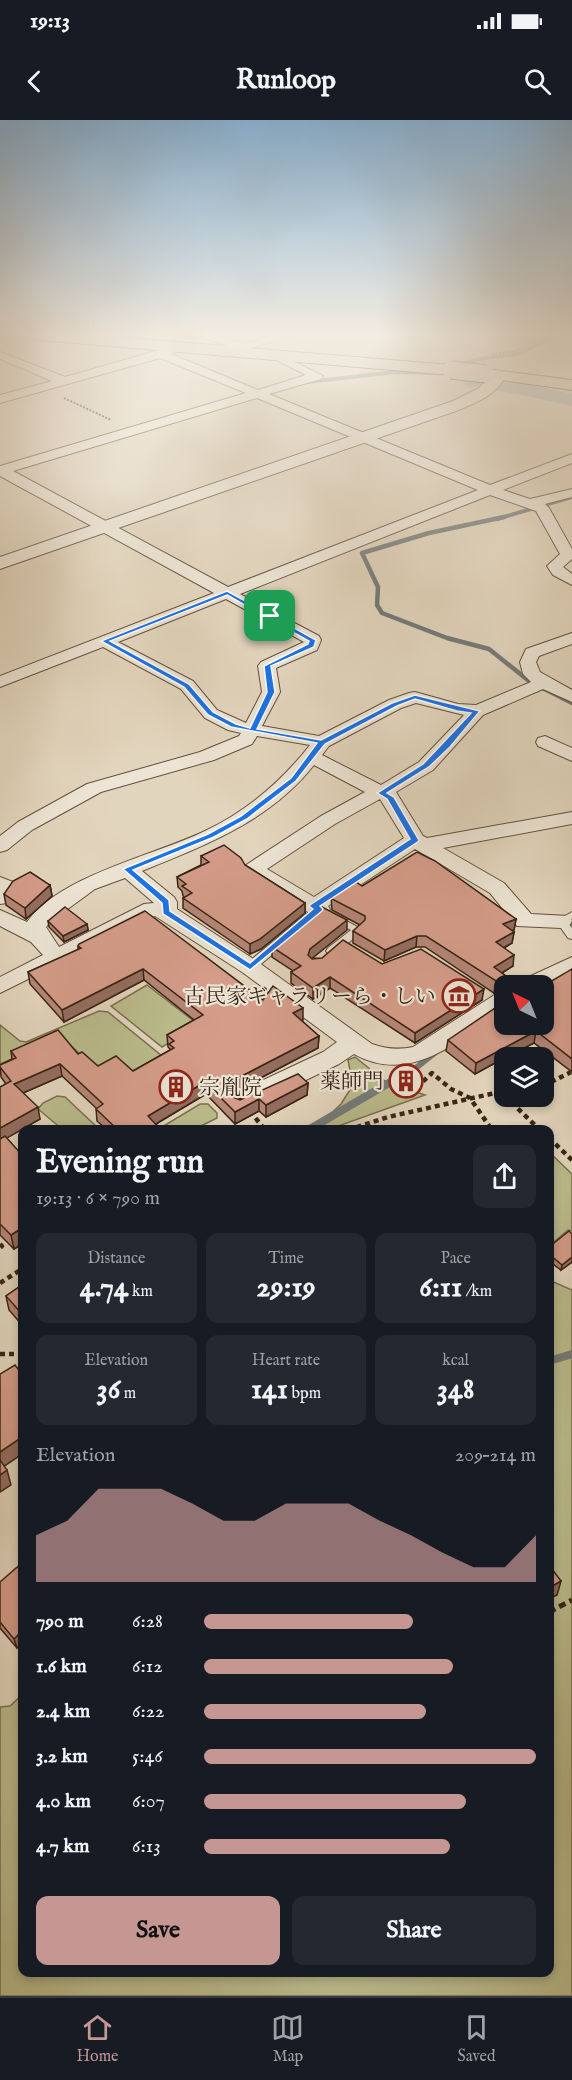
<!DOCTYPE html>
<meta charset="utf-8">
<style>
body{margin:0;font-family:"IM FELL English","Noto Serif JP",serif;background:#242831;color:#f1f3f6;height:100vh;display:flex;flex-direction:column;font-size:22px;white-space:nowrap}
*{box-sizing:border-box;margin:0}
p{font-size:20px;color:#9ea1a6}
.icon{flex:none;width:33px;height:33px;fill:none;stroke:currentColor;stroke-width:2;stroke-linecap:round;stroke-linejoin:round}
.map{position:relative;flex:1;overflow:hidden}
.details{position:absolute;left:18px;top:1005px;width:536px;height:852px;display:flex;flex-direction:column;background:#171b24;border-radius:12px;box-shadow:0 3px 9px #0003}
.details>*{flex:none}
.needle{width:39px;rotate:317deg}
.fabs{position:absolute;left:494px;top:855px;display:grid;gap:12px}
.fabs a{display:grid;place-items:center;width:60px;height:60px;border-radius:12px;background:#171b24;box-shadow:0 3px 9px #0003;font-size:30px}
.pin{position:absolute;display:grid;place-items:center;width:51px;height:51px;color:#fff;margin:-26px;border-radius:12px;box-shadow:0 3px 9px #0006}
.round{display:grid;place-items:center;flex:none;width:63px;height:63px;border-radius:12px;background:#242831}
.headline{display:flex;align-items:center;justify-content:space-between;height:102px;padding:0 18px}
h1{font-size:33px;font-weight:800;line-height:45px}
.stats{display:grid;grid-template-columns:repeat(3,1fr);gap:9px;height:102px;padding:6px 18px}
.stats div{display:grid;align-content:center;border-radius:12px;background:#242831;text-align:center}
.stats b{font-size:30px;font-weight:800}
.stats small{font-size:16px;font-weight:400}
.stats p{font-size:16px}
.chart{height:168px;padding:12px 18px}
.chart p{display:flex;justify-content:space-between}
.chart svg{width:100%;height:108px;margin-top:6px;fill:#c59692;opacity:.7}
.cta{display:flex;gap:12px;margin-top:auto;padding:12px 18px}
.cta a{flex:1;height:69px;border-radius:12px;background:#c59692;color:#111;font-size:24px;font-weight:800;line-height:69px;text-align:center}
.cta a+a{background:#242831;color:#f1f3f6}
ul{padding:0 18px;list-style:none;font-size:20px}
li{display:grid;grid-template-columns:96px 72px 1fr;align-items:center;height:45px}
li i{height:15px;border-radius:8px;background:#c59692}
.status{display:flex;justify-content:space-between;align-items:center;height:42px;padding:0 30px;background:#171b24;direction:ltr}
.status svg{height:16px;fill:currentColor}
header{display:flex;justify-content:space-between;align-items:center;height:78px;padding:0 18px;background:#171b24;font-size:27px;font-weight:800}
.tabs{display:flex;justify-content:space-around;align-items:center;height:84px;border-top:2px solid #363941;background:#171b24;font-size:16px;color:#9ea1a6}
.tabs a{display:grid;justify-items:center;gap:3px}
.tabs .on{color:#c59692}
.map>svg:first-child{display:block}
</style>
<div class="status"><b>19:13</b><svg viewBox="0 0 49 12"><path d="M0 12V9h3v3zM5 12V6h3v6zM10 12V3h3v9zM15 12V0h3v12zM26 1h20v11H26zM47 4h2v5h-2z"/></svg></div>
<header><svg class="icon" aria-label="back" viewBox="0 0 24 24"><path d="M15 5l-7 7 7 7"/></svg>Runloop<svg class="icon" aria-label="search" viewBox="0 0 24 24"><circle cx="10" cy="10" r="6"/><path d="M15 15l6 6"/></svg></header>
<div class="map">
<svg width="572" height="1876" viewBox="0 0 572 1876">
<rect width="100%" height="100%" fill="#e2d5bd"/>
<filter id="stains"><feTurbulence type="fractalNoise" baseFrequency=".00333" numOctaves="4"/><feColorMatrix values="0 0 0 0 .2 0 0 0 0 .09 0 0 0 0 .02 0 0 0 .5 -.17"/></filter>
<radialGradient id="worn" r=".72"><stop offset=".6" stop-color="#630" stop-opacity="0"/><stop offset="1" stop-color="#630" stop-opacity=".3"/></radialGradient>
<!-- green -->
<g fill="#babb8c" stroke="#7a7050" stroke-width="1.5">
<polygon points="147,865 199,905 162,927 111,886"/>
<path d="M99,891L108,892L162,936L139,953C126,951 108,952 96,947C81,940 75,923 58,920L0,944V905L20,921L26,922Z"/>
<polygon points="355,937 385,961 425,975 330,1009 315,1009 341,984 353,965 348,940"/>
<polygon points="57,976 65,977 99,1009 62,1009 38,989 43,983"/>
<polygon points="200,984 208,984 217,993 217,998 195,1009 157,1010"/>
<polygon points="549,1032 572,1054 572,1111 568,1110 549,1126"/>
<polygon points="549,1160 572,1170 572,1876 0,1876 0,1587 10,1586 22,1575 22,1852 549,1852"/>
</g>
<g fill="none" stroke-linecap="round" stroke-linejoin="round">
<!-- stream-far3 -->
<g stroke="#747b7a" stroke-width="4">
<polyline points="461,249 460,245 480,239 521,233 561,212"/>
<polyline points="307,262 396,252 430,253"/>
<polyline points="497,399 572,377"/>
</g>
<!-- stream-far2 -->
<polyline stroke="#747b7a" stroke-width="4.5" points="504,397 429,413 362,433 378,467 377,485 382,493 447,518 489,529 529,561 572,583"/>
<!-- stream-far1 -->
<g stroke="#747b7a" stroke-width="6">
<polyline points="572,800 568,801 572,806"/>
<polyline points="412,951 436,932"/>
</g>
<!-- stream -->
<g stroke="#747b7a" stroke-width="8">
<polyline points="308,1010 413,949"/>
<polyline points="549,1241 572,1234"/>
</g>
<!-- river -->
<polygon fill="#9bb5bd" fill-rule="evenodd" points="462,247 469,249 480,256 518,262 572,274 572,286 518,274 467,266 452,253 455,249"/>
<!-- service casing -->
<g stroke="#63513f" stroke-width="2">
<g id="service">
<polygon points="319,786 363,810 336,834 328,834 326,831 328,828 351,810 320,794 254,850 246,850 244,847 246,844 315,787"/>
<polygon points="572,792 572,799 567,802 572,808 572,819 568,818 556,801"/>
</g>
</g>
<!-- minor casing -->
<g stroke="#63513f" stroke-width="2">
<g id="minor">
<polygon points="188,212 206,212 245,224 283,212 301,212 234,234 228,231 233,228"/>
<path d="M173,226L179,229L171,234L258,270L306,255L265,234L271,231L275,232L323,256L321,259L269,274L490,365L572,334V343L503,370L530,379L572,369V377L545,384L549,388L572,429V439L563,447L572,454V465L553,455L547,446L560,434L536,391L490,375L240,474L319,516L321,520L317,530L276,548L280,572L262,606L319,616L389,580L409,573L415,572L458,584L476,585L531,562L523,554L520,542L526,529L572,513V524L539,536L536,542L540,552L572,570V582L543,569L483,595L433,650L396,672L423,716L427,718L572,692V704L443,728L504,763L531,794L569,796L572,801L569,806L561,808L517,806L490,773L415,729L328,786L330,789L327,794L319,796L311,794L246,753L243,749L246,745L321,696L365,672L314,645C270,701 206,725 142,751L174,777L177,782V789L258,842L372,924C386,929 399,930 413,927L496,874L504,871V890C458,920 412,966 354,934L339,944L275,975L266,978L257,975L254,969L257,963L323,932L337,922L242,852L155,796L0,873V857L43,835L31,822L0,806V790L27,802C61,755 153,736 205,711C247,691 281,662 310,625L257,616L252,624L214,640L101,672L32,710L7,730L0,732V716L18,702L87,664L200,632L239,616L241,613L228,610L205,598L181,569L103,527L0,567V556L214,473L0,356V346L246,273L160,238L0,283V275L52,261L0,239V232L65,257ZM257,278L478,370L228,467L13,351ZM226,479L304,522L261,542L258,546L262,572L246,603L217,590L193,561L118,522ZM416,583L464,595L419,642L381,665L322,635L329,626L401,588ZM380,679L404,718L314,777L267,749L335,704ZM125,758L154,783L144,784L59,827L46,807L50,802L95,769Z"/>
<polygon points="545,616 572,628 572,641 538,626 536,622 538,618"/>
<polygon points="0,757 13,762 16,766 7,783 0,784"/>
<polygon points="572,837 572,853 543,868 543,866 517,866 520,861"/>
</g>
</g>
<!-- tertiary casing -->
<g stroke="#63513f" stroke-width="2">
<path id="tertiary" d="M499,251L506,255C497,275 476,283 456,291L0,449V437L453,281L479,268L494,252Z"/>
</g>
<!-- trunk casing -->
<g stroke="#392515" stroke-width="2">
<g id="trunk">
<polygon points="0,212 58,212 451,245 459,250 451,255 4,217 0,216"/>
<polygon points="486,249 572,260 572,270 480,257 478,254 480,251"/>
</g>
</g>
<!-- path-far2 -->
<g stroke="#392515" stroke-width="2" stroke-dasharray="2 1.5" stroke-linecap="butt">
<polyline points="492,234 516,231 552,212"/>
<polyline points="64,278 111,300"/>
</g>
<!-- path-far1 -->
<g stroke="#392515" stroke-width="4.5" stroke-dasharray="5 4" stroke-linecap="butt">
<polyline points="408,963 417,967 432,953 451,969 470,978 492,1010"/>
<polyline points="543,966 571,952"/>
<polyline points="231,971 243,983"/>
<polyline points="505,976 540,1010"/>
<polyline points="250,991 265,1010"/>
<polyline points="348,1010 388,997 504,971"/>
<polyline points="549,1018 572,1040"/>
<polyline points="0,1124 2,1126 0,1128"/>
<polyline points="0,1163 22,1149"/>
<polyline points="0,1234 20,1234 22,1237"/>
</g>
<!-- path -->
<polyline stroke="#392515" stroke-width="5" stroke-dasharray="7 4.5" stroke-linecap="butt" points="549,1492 572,1480"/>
<!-- service -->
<use href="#service" fill="#ece4d4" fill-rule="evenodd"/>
<!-- minor -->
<use href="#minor" fill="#ece4d4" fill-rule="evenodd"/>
<!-- tertiary -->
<use href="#tertiary" fill="#ece4d4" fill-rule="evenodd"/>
<!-- trunk -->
<use href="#trunk" fill="#e2d5bd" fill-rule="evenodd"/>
<!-- trunk-bridge casing -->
<g stroke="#392515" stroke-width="19" stroke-linecap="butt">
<polyline id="trunk-bridge" points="451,250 486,254"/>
</g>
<!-- trunk-bridge -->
<use href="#trunk-bridge" stroke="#e2d5bd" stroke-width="17"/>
</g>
<!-- wall -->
<g fill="#b68676" stroke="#392515" stroke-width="1.5">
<polygon points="201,736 245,745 305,783 305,793 261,829 250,834 183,788 183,778 184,777 183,776 182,771 178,767 177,757 201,745"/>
<polygon points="50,765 52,776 26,799 6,785 4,774"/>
<polygon points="362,766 516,799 514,810 513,811 514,812 512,823 504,828 513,846 502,853 519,866 504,866 494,873 425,827 416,827 384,841 353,823 353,811 360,805 332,790 331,776"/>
<polygon points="48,801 87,804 88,810 64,822 49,807"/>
<polygon points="347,810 312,838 382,844 482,880 415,923 330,868 313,879 291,863 291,852 293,851 272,837 272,827"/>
<polygon points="78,826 263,880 303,900 301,900 319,916 318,928 230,974 230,976 240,980 308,963 307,975 266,997 259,991 235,1004 206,974 156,1004 161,1010 107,1010 97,1001 96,988 62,956 23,973 40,999 6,1018 22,1035 22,1124 14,1129 0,1115 0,967 6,964 1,957 0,945 12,939 11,931 78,934 98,946 133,951 170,930 170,929 168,927 167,915 194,900 144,860 64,902 30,864 28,852 78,830"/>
<polygon points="572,849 572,952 534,923 504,938 475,954 446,931 448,920 504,904"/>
<polygon points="572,1114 572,1142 561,1150 549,1141 549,1127"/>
<polygon points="22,1165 22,1205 9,1190 6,1176"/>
<polygon points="0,1462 17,1528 0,1508"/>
</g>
<!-- shaded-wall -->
<g fill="#946d60" stroke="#392515" stroke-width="1.5">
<polygon points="50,765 52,776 26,799 25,788"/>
<polygon points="305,783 305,793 261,829 250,834 250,824"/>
<polygon points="516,799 514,810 501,815 503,804"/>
<polygon points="347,800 347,810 310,840 308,835 310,829"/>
<polygon points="87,804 88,810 64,822 63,816"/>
<polygon points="514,812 512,823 494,833 496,822"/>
<polygon points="417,816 416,827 384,841 385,830"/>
<polygon points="514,835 513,846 493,858 494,847"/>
<polygon points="143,849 144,860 64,902 62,890"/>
<polygon points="330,857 330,868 313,879 313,868"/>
<polygon points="507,858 506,866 504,866 504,870 494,873 496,861"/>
<polygon points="484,869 482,880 415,923 415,913"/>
<polygon points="303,888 303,900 293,905 293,893"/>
<polygon points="536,911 534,923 504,938 475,954 476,943"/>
<polygon points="319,916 318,928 230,974 227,982 226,970 230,962"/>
<polygon points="60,944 62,956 16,976 14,964"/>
<polygon points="205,962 206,974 149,1008 148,996"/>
<polygon points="308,963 307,975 266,997 266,985"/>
<polygon points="259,979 259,991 235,1004 235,992"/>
<polygon points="38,987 40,999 0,1022 0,1008"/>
<polygon points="22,1108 22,1124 14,1129 11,1115"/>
<polygon points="572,1137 572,1142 561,1150 562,1145"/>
<polygon points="22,1317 22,1334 0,1349 0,1332"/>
<polygon points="7,1350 11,1365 0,1372 0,1355"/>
<polygon points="561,1461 557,1475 549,1479 549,1468"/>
<polygon points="22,1511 22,1523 17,1528 14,1519"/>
</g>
<!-- building -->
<g fill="#d49c89" stroke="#392515" stroke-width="1.5">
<polygon points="224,725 241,738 245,745 305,783 260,819 250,824 183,778 192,773 182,766 186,764 177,757 209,742 201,736"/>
<polygon points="417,732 435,741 516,799 503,804 514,812 496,822 514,835 494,847 519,866 507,866 507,858 496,861 426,816 417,816 385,830 353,811 365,800 365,796 332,779 331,776 356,762 362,766"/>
<polygon points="30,752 50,765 25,788 4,774 13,761"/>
<polygon points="65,787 87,804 63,816 48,801"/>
<polygon points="322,787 347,800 310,829 308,835 312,839 322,838 343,820 382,844 421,829 484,869 415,913 330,857 313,868 291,852 301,846 272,827"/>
<polygon points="145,791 263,880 273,866 303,888 293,893 319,916 230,962 226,970 230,976 240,980 298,954 308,963 266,985 259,979 235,992 205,962 148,996 161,1010 118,1010 96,989 103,984 60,944 14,964 38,987 0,1008 0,967 11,961 0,947 0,945 16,938 11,931 58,910 78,934 82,932 98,946 116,936 133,951 174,928 169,924 174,921 167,915 203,895 143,849 62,890 28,852 81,828 78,826 79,824"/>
<polygon points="572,849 572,939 536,911 476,943 448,920 504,882 504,904 543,904 543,866"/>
<polygon points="5,1016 22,1035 22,1108 11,1115 0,1104 0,1019"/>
<polygon points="569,1111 572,1114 572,1137 562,1145 549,1134 549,1127"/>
<polygon points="22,1165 22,1194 6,1176"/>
<polygon points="15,1245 22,1254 22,1317 0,1332 0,1254"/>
<polygon points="0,1340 7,1350 0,1355"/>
<polygon points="22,1443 22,1511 14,1519 0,1502 0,1462"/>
<polygon points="549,1445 561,1461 549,1468"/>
</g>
<!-- sky -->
<linearGradient id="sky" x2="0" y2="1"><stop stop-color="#89b4d7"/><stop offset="0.45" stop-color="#f2ece1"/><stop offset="1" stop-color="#f2ece1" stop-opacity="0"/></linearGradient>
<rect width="572" height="475" fill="url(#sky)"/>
<!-- route -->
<path fill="#1a73e8" stroke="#fff" stroke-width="1.5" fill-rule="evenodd" d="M227,471L316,520L314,527L271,546L275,572L257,609L321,620L392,583L415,575L480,591L450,627L429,647L387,673L394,677L419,720L418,722L320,786L323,789L322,791L250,850L163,794L162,783L123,749L208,714L241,696L291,658L317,623L231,607L208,595L184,567L101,521ZM227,475L309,521L308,524L264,546L267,572L250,608L236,604L213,592L189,564L110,521ZM415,579L457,591L471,593L423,644L377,673L387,679L410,719L311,784L309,786L313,789L250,843L170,791L169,780L133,750L214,717L247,699L296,661L325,624L397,586Z"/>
<!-- icons -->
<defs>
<g id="museum-ring" transform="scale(1.725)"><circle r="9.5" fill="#ece4d4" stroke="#8f2418" stroke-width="1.5"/><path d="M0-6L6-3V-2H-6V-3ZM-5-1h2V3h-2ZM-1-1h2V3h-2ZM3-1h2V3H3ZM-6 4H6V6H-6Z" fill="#8f2418"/></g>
<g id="building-ring" transform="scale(1.725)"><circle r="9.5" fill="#ece4d4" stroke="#8f2418" stroke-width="1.5"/><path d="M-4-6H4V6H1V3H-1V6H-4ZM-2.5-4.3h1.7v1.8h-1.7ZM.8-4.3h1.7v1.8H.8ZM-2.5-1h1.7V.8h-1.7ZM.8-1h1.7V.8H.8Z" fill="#8f2418"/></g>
</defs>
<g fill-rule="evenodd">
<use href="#museum-ring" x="459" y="876"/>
<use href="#building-ring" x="406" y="961"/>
<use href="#building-ring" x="176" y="967"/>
</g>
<g text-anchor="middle" stroke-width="4.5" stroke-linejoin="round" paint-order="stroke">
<!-- poi labels -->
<g font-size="21" fill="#392515" stroke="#ece4d4" text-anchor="end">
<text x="436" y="883">古民家ギャラリーら・しい</text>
<text x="383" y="968">薬師門</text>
<text x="199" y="974" text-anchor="start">宗胤院</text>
</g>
</g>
<rect width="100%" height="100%" filter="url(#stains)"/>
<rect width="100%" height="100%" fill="url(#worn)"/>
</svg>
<div class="fabs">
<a><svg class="needle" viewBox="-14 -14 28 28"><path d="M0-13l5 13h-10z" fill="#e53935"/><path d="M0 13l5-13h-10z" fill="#9ea1a6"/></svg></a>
<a><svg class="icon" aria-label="layers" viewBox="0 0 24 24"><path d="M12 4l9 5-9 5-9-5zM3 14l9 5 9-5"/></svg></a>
</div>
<div class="pin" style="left:270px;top:496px;background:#1e9e55"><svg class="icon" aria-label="arrive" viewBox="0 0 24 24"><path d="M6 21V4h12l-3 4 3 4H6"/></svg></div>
<section class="details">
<div class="headline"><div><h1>Evening run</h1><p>19:13 · 6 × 790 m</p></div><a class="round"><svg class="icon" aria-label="share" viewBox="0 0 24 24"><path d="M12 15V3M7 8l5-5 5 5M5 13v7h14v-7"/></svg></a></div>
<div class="stats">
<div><p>Distance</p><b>4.74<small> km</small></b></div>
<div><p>Time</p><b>29:19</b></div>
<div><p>Pace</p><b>6:11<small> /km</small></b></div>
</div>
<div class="stats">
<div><p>Elevation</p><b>36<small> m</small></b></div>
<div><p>Heart rate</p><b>141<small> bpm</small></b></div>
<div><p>kcal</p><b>348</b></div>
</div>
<div class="chart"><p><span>Elevation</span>209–214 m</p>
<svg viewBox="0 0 160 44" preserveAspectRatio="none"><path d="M0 44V25L10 19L20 6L30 6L40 6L50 12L60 19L70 19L80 12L90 12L100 12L110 19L120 25L130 32L140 38L150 38L160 25V44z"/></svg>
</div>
<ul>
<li><b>790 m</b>6:28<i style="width:63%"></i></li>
<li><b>1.6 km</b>6:12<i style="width:75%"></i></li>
<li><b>2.4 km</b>6:22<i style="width:67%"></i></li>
<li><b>3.2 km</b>5:46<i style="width:100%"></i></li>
<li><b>4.0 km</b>6:07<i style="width:79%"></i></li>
<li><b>4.7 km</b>6:13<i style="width:74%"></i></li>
</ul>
<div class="cta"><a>Save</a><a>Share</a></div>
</section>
</div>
<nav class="tabs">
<a class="on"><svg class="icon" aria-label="home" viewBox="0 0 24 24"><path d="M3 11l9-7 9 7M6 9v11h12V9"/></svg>Home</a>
<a><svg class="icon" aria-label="map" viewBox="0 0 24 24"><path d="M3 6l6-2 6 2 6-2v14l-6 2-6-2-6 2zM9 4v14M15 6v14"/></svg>Map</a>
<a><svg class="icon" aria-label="saved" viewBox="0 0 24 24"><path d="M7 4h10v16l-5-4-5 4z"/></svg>Saved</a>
</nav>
